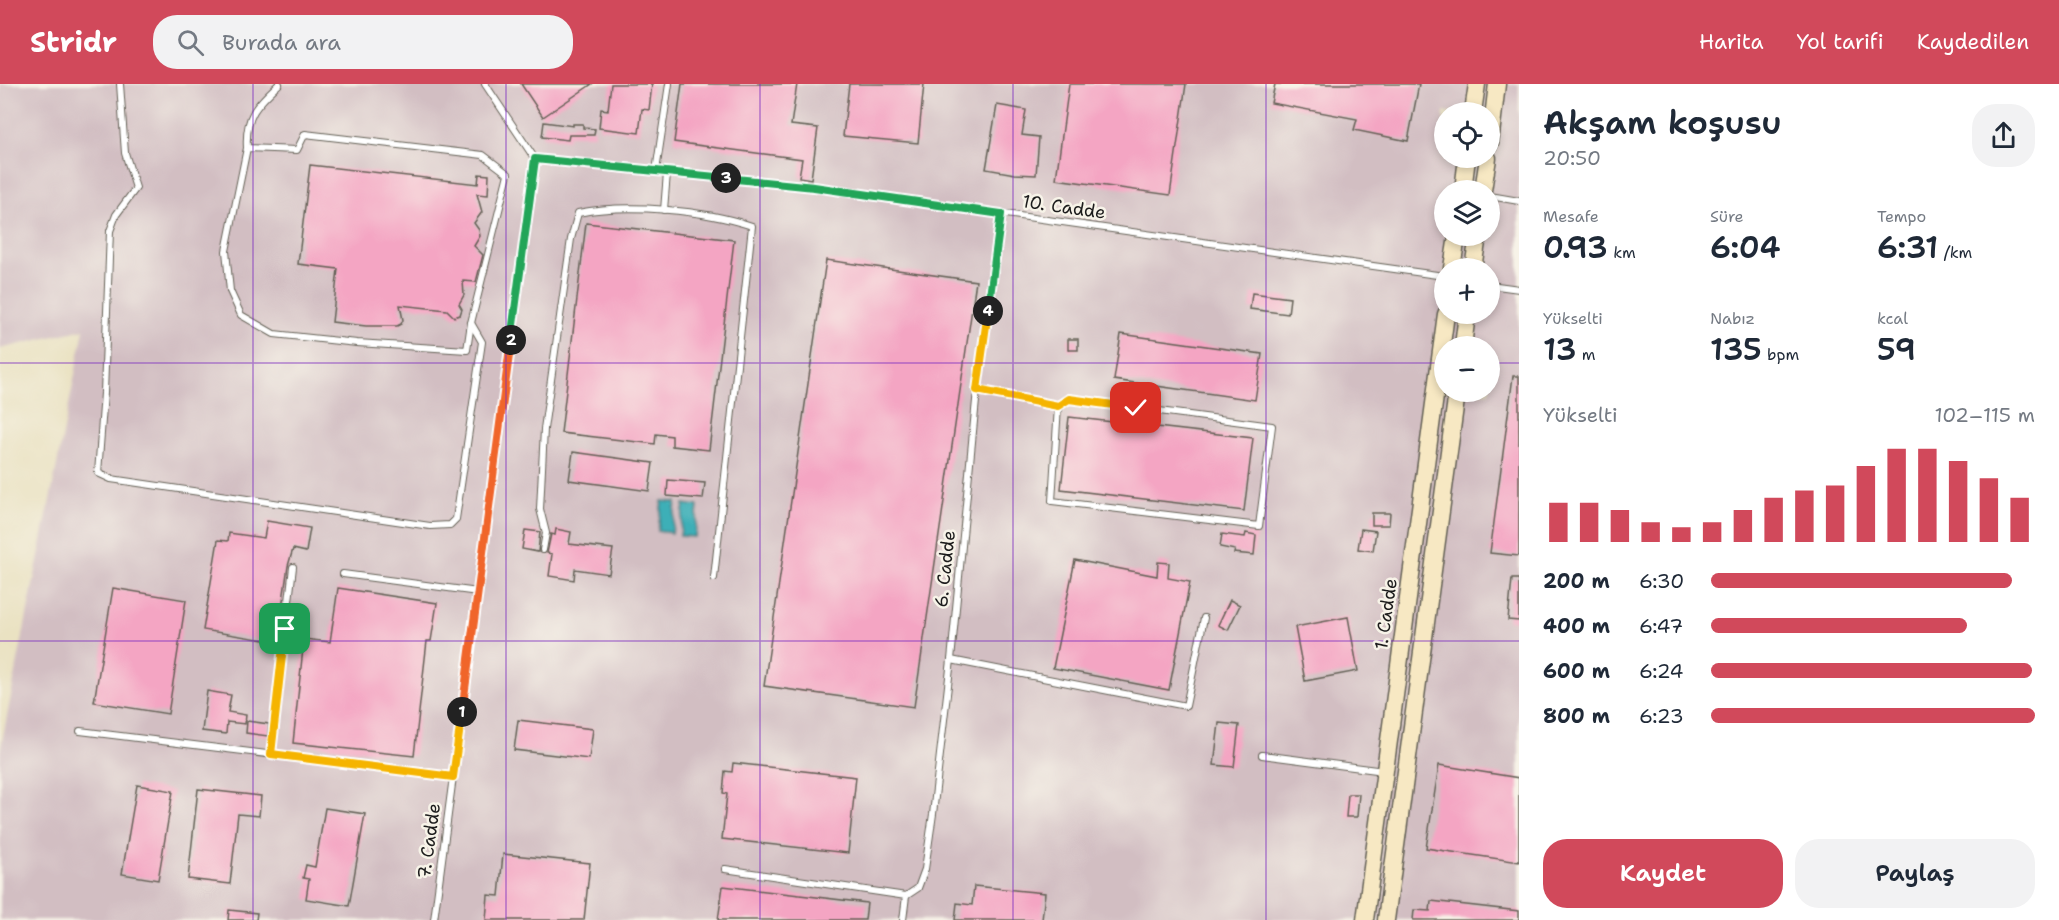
<!DOCTYPE html>
<html lang="tr">
<meta charset="utf-8">
<style>
body{margin:0;font-family:"Shantell Sans",sans-serif;background:#f2f2f3;color:#1f2937;height:100vh;display:flex;flex-direction:column;font-size:22px;white-space:nowrap}
*{box-sizing:border-box;margin:0}
p{font-size:20px;color:#747a83}
.icon{flex:none;width:33px;height:33px;fill:none;stroke:currentColor;stroke-width:2;stroke-linecap:round;stroke-linejoin:round}
.map{position:relative;flex:1;overflow:hidden}
.side{display:flex;flex-direction:column;background:#fff;width:540px}
.side>*{flex:none}
.tools{position:absolute;left:1434px;top:18px;display:grid;gap:12px}
.tools a{display:grid;place-items:center;width:66px;height:66px;border-radius:50%;background:#fff;box-shadow:0 3px 9px #0003;font-size:30px}
.pin{position:absolute;display:grid;place-items:center;width:51px;height:51px;color:#fff;margin:-26px;border-radius:12px;box-shadow:0 3px 9px #0006}
.km{position:absolute;width:30px;height:30px;margin:-15px;border-radius:50%;background:#222;color:#fff;font-size:16px;line-height:30px;text-align:center}
.round{display:grid;place-items:center;flex:none;width:63px;height:63px;border-radius:24px;background:#f2f2f3}
.overview{display:flex;align-items:center;justify-content:space-between;height:102px;padding:0 24px}
h1{font-size:33px;font-weight:600;line-height:45px}
.stats{display:grid;grid-template-columns:repeat(3,1fr);gap:9px;height:102px;padding:6px 24px}
.stats div{display:grid;align-content:center}
.stats b{font-size:30px;font-weight:600}
.stats small{font-size:16px;font-weight:400}
.stats p{font-size:16px}
.chart{height:168px;padding:12px 24px}
.chart p{display:flex;justify-content:space-between}
.chart svg{width:100%;height:108px;margin-top:6px;stroke:#d1495b;stroke-width:6}
.action{display:flex;gap:12px;margin-top:auto;padding:12px 24px}
.action a{flex:1;height:69px;border-radius:24px;background:#d1495b;color:#fff;font-size:24px;font-weight:600;line-height:69px;text-align:center}
.action a+a{background:#f2f2f3;color:#1f2937}
ul{padding:0 24px;list-style:none;font-size:20px}
li{display:grid;grid-template-columns:96px 72px 1fr;align-items:center;height:45px}
li i{height:15px;border-radius:8px;background:#d1495b}
header{display:flex;align-items:center;gap:36px;box-sizing:border-box;height:84px;padding:0 30px;background:#d1495b;color:#fff}
header strong{font-size:28px}
nav{display:flex;gap:33px;margin-inline-start:auto;font-size:21px}
.search{width:420px;height:54px;background:#f2f2f3;display:flex;align-items:center;gap:15px;box-sizing:border-box;padding:0 21px;border-radius:24px;color:#747a83;font-size:22px}
main{display:flex;flex:1;min-height:0}
.map>svg:first-child{display:block}
</style>
<header>
<strong>Stridr</strong>
<div class="search"><svg class="icon" aria-label="search" viewBox="0 0 24 24"><circle cx="10" cy="10" r="6"/><path d="M15 15l6 6"/></svg>Burada ara</div>
<nav><a>Harita</a><a>Yol tarifi</a><a>Kaydedilen</a></nav>
</header>
<main>
<div class="map">
<svg width="1519" height="836" viewBox="0 0 1519 836">
<rect width="100%" height="100%" fill="#f7f3e8"/>
<filter id="ink" filterUnits="userSpaceOnUse"><feTurbulence type="fractalNoise" baseFrequency=".0167" numOctaves="2"/><feDisplacementMap in="SourceGraphic" scale="12" xChannelSelector="R" yChannelSelector="G"/><feConvolveMatrix kernelMatrix="1 2 1 2 8 2 1 2 1" color-interpolation-filters="sRGB"/></filter>
<filter id="wash" filterUnits="userSpaceOnUse"><feTurbulence type="fractalNoise" baseFrequency=".008" numOctaves="4" result="noise"/><feDisplacementMap in="SourceGraphic" scale="24" xChannelSelector="R" yChannelSelector="G"/><feGaussianBlur stdDeviation="1.35" result="paint"/><feColorMatrix in="noise" values="0 0 0 0 0 0 0 0 0 0 0 0 0 0 0 0 0 1.4 0 .05"/><feComposite in="paint" operator="in"/></filter>
<g filter="url(#wash)">
<rect width="100%" height="100%" fill="#eae2c2"/>
<!-- industrial -->
<path fill="#d2bec2" fill-rule="evenodd" d="M0,0H1519V836H0V667L84,245L0,265ZM1444,28H1490V74H1444ZM1444,106H1490V152H1444ZM1444,184H1490V230H1444ZM1444,262H1490V308H1444Z"/>
<!-- water -->
<g fill="#3eafb7" stroke="#2d666a" stroke-width="1.5">
<polygon points="662,417 676,418 672,449 658,447"/>
<polygon points="684,420 698,422 695,453 680,452"/>
</g>
<g id="blocks">
<!-- building -->
<g fill="#f4a5c3">
<polygon points="521,0 592,0 543,33"/>
<polygon points="611,0 652,0 649,26 642,25 639,49 599,44 601,25 608,26"/>
<polygon points="682,0 797,0 791,41 818,44 811,95 799,93 802,75 674,58"/>
<polygon points="849,0 924,0 918,59 843,52"/>
<polygon points="1069,0 1186,0 1170,111 1056,95"/>
<polygon points="1275,0 1419,0 1408,57 1354,46 1357,35 1271,19"/>
<polygon points="997,21 1026,26 1022,51 1039,53 1036,91 1015,90 986,85"/>
<polygon points="544,38 573,42 573,40 583,40 583,44 595,45 594,51 569,51 568,56 542,53"/>
<polygon points="310,81 478,100 479,90 489,91 488,111 477,110 482,128 474,139 479,146 480,152 474,162 483,171 476,198 463,197 464,211 459,220 462,225 460,231 454,233 447,226 400,221 403,236 401,240 397,242 366,242 332,238 338,185 298,180"/>
<polygon points="586,139 734,156 709,366 672,362 672,352 656,350 655,360 561,349"/>
<polygon points="826,176 976,197 914,623 764,602"/>
<polygon points="1252,209 1290,214 1288,230 1250,225"/>
<polygon points="1121,250 1262,270 1255,316 1114,296"/>
<rect x="1068" y="255" width="10" height="11"/>
<polygon points="1513,292 1519,292 1519,472 1490,469"/>
<polygon points="1069,333 1253,354 1244,427 1061,405"/>
<polygon points="573,368 653,379 649,407 569,396"/>
<polygon points="668,396 705,399 703,415 667,412"/>
<polygon points="1372,429 1390,429 1389,441 1372,441"/>
<polygon points="267,437 310,444 306,468 293,465 288,482 277,558 203,546 218,456 228,457 229,449 264,454"/>
<polygon points="556,445 571,448 569,460 613,465 609,490 575,485 574,496 549,492 552,470 547,469 551,450 555,451"/>
<polygon points="1361,445 1376,447 1373,467 1358,465"/>
<polygon points="525,446 540,448 538,468 522,465"/>
<polygon points="1246,449 1256,451 1254,471 1234,469 1235,466 1220,463 1222,450 1245,453"/>
<polygon points="1075,476 1157,492 1158,478 1169,479 1168,494 1190,498 1169,606 1053,584"/>
<polygon points="1512,495 1519,495 1519,537 1508,536"/>
<polygon points="113,504 186,516 168,630 94,618"/>
<polygon points="338,504 437,519 431,557 427,557 414,672 293,659 304,555 330,558"/>
<polygon points="1230,516 1240,521 1228,546 1218,541"/>
<polygon points="1348,533 1358,587 1305,597 1295,543"/>
<polygon points="207,607 231,611 228,628 246,631 245,640 227,638 226,650 202,647"/>
<polygon points="518,636 593,645 589,675 514,666"/>
<polygon points="247,637 269,640 268,652 246,649"/>
<polygon points="1219,639 1239,641 1234,683 1214,681"/>
<polygon points="733,679 856,693 848,769 722,755 727,710 723,709 725,687 732,688"/>
<polygon points="1439,681 1519,694 1519,778 1426,764"/>
<polygon points="137,701 173,707 158,796 122,790"/>
<polygon points="198,705 261,712 259,732 238,730 230,800 188,795"/>
<polygon points="1348,710 1359,710 1357,733 1346,733"/>
<polygon points="325,724 365,730 349,822 306,815 309,795 303,794 306,781 315,783"/>
<polygon points="503,770 590,779 584,836 486,836 488,811 499,812"/>
<polygon points="723,802 867,819 865,836 718,836"/>
<polygon points="974,802 1045,809 1042,836 955,836 957,819 972,821"/>
<polygon points="1431,817 1519,827 1519,836 1413,836 1414,826 1430,827"/>
<polygon points="229,826 257,829 256,836 228,836"/>
</g>
</g>
</g>
<g filter="url(#ink)">
<use href="#blocks" fill-opacity="0" stroke="#646156" stroke-width="1.5"/>
<g fill="none" stroke-linecap="round" stroke-linejoin="round">
<!-- lane casing -->
<g stroke="#646156" stroke-width="8">
<g id="lane">
<polyline points="120,0 125,69 136,104 116,131 110,147 104,309 98,389 111,395 430,442 450,441 456,435 482,258 471,239"/>
<polyline points="485,0 535,75"/>
<path d="M247,64L297,66L305,50L483,71L508,90L471,239L467,266L357,259L274,250L241,231L230,207L226,167L247,64C245,32 256,21 279,0"/>
<polyline points="535,75 814,103 1444,192"/>
<polyline points="656,87 669,0"/>
<polyline points="1490,112 1519,117"/>
<polyline points="664,126 667,89"/>
<polyline points="1490,201 1519,205"/>
<polyline points="977,306 1058,322 1069,315 1272,342 1259,442 1052,417 1058,322"/>
<path d="M543,466L546,449L540,425L544,345L571,155L578,129C627,119 704,126 752,142L714,494"/>
<polyline points="343,490 478,508"/>
<polyline points="951,576 1186,622 1204,534"/>
<polyline points="80,647 453,693"/>
<polyline points="271,671 293,483"/>
<polyline points="1262,671 1384,687"/>
<polyline points="725,785 906,812"/>
<polyline points="434,836 535,75"/>
<polyline points="903,836 906,812 918,804 925,785 933,730 951,576 977,306 1001,130"/>
</g>
</g>
<!-- secondary casing -->
<g stroke="#646156" stroke-width="19">
<g id="secondary">
<polyline points="1473,28 1477,0"/>
<polyline points="1490,59 1497,0"/>
<polyline points="1463,106 1467,74"/>
<polyline points="1483,106 1488,74"/>
<polyline points="1452,184 1457,152"/>
<polyline points="1473,184 1478,152"/>
<polyline points="1463,262 1467,230"/>
<polyline points="1365,836 1446,230"/>
<polyline points="1386,836 1457,308"/>
</g>
</g>
<!-- lane -->
<use href="#lane" stroke="#fff" stroke-width="6"/>
<!-- secondary -->
<use href="#secondary" stroke="#f7e8c3" stroke-width="16"/>
</g>
</g>
<g fill="none" stroke-linecap="round" stroke-linejoin="round" filter="url(#ink)">
<!-- split-1 casing -->
<g stroke="#fff" stroke-width="12">
<polyline id="split-1" points="285,545 271,670 453,693 462,628"/>
</g>
<!-- split-2 casing -->
<g stroke="#fff" stroke-width="12">
<polyline id="split-2" points="462,628 511,256"/>
</g>
<!-- split-3 casing -->
<g stroke="#fff" stroke-width="12">
<polyline id="split-3" points="511,256 535,75 726,94"/>
</g>
<!-- split-4 casing -->
<g stroke="#fff" stroke-width="12">
<polyline id="split-4" points="726,94 814,103 1001,130 988,227"/>
</g>
<!-- split-5 casing -->
<g stroke="#fff" stroke-width="12">
<polyline id="split-5" points="988,227 977,306 1058,322 1069,315 1136,324"/>
</g>
<!-- split-1 -->
<use href="#split-1" stroke="#f5b400" stroke-width="8"/>
<!-- split-2 -->
<use href="#split-2" stroke="#f0652b" stroke-width="8"/>
<!-- split-3 -->
<use href="#split-3" stroke="#22a559" stroke-width="8"/>
<!-- split-4 -->
<use href="#split-4" stroke="#22a559" stroke-width="8"/>
<!-- split-5 -->
<use href="#split-5" stroke="#f5b400" stroke-width="8"/>
</g>
<!-- grid -->
<path fill="none" stroke="#7b2cbf" stroke-width="1.5" stroke-opacity="0.55" d="M253,0V836M506,0V836M760,0V836M1013,0V836M1266,0V836M0,279H1444M1490,279H1519M0,557H1519"/>
<g text-anchor="middle" stroke-width="5" stroke-linejoin="round" paint-order="stroke">
<!-- street labels -->
<g font-size="18" fill="#1c1c1c" stroke="#f7f3e8">
<text transform="translate(1064 123) rotate(8)" y="6">10. Cadde</text>
<text transform="translate(945 485) rotate(-84)" y="6">6. Cadde</text>
<text transform="translate(1386 530) rotate(-82)" y="6">1. Cadde</text>
<text transform="translate(429 757) rotate(-82)" y="6">7. Cadde</text>
</g>
</g>
</svg>
<div class="tools">
<a><svg class="icon" aria-label="locate" viewBox="0 0 24 24"><circle cx="12" cy="12" r="6"/><path d="M12 2v4M12 18v4M2 12h4M18 12h4"/></svg></a>
<a><svg class="icon" aria-label="layers" viewBox="0 0 24 24"><path d="M12 4l9 5-9 5-9-5zM3 14l9 5 9-5"/></svg></a>
<a>+</a>
<a>−</a>
</div>
<div class="pin" style="left:285px;top:545px;background:#1e9e55"><svg class="icon" aria-label="arrive" viewBox="0 0 24 24"><path d="M6 21V4h12l-3 4 3 4H6"/></svg></div>
<div class="pin" style="left:1136px;top:324px;background:#d93025"><svg class="icon" aria-label="check" viewBox="0 0 24 24"><path d="M5 12l5 5 9-10"/></svg></div>
<b class="km" style="left:462px;top:628px">1</b>
<b class="km" style="left:511px;top:256px">2</b>
<b class="km" style="left:726px;top:94px">3</b>
<b class="km" style="left:988px;top:227px">4</b>
</div>
<section class="side">
<div class="overview"><div><h1>Akşam koşusu</h1><p>20:50</p></div><a class="round"><svg class="icon" aria-label="share" viewBox="0 0 24 24"><path d="M12 15V3M7 8l5-5 5 5M5 13v7h14v-7"/></svg></a></div>
<div class="stats">
<div><p>Mesafe</p><b>0.93<small> km</small></b></div>
<div><p>Süre</p><b>6:04</b></div>
<div><p>Tempo</p><b>6:31<small> /km</small></b></div>
</div>
<div class="stats">
<div><p>Yükselti</p><b>13<small> m</small></b></div>
<div><p>Nabız</p><b>135<small> bpm</small></b></div>
<div><p>kcal</p><b>59</b></div>
</div>
<div class="chart"><p><span>Yükselti</span>102–115 m</p>
<svg viewBox="0 0 160 44" preserveAspectRatio="none"><path d="M5 44V28M15 44V28M25 44V31M35 44V36M45 44V38M55 44V36M65 44V31M75 44V26M85 44V23M95 44V21M105 44V13M115 44V6M125 44V6M135 44V11M145 44V18M155 44V26"/></svg>
</div>
<ul>
<li><b>200 m</b>6:30<i style="width:93%"></i></li>
<li><b>400 m</b>6:47<i style="width:79%"></i></li>
<li><b>600 m</b>6:24<i style="width:99%"></i></li>
<li><b>800 m</b>6:23<i style="width:100%"></i></li>
</ul>
<div class="action"><a>Kaydet</a><a>Paylaş</a></div>
</section>
</main>
